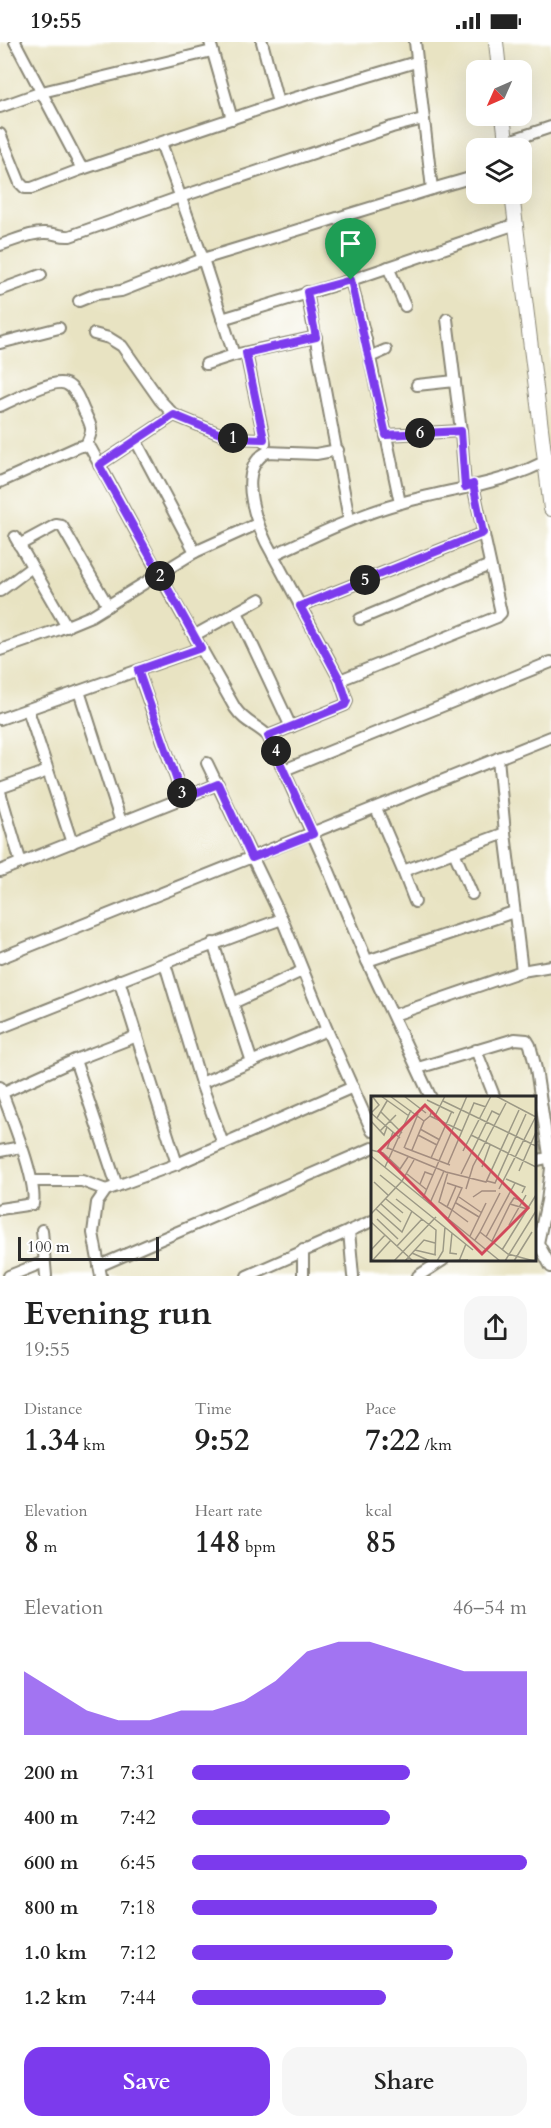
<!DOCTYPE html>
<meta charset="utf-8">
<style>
body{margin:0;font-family:Cardo,serif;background:#f6f6f6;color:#222;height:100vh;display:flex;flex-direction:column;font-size:22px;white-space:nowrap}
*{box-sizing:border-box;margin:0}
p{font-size:20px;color:#767676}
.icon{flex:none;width:33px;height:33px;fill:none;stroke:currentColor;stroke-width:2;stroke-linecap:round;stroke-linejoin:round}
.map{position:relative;height:1234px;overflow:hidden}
.side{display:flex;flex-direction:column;background:#fff;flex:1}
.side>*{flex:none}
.needle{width:39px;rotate:225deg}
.buttons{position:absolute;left:466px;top:18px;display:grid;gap:12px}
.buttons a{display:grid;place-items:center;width:66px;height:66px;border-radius:12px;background:#fff;box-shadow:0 6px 24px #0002;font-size:30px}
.scale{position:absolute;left:18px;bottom:15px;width:141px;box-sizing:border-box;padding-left:6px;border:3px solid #2b2b2b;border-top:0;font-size:16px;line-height:21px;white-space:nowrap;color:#2b2b2b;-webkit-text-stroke:4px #fff;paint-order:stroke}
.pin{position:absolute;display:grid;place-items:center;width:51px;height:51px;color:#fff;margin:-62px -26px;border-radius:50% 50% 50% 0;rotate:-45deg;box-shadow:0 0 6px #0007}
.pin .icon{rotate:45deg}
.km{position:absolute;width:30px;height:30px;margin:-15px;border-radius:50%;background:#222;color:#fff;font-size:16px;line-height:30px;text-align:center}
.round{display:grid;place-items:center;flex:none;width:63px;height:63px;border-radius:18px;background:#f6f6f6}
.head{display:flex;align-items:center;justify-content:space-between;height:102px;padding:0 24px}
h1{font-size:33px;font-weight:800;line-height:45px}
.stats{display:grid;grid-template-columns:repeat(3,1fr);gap:9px;height:102px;padding:6px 24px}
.stats div{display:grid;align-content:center}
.stats b{font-size:30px;font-weight:800}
.stats small{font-size:16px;font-weight:400}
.stats p{font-size:16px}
.chart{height:168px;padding:12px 24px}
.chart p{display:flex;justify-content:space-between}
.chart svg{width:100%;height:108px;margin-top:6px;fill:#7c3aed;opacity:.7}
.action{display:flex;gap:12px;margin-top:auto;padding:12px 24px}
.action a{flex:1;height:69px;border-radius:18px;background:#7c3aed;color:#fff;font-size:24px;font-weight:800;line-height:69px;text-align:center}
.action a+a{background:#f6f6f6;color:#222}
ul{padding:0 24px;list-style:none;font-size:20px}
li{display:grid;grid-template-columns:96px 72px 1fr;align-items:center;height:45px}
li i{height:15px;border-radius:8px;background:#7c3aed}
.status{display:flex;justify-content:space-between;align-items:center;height:42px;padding:0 30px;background:#fff;direction:ltr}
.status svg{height:16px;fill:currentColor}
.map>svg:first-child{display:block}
</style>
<div class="status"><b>19:55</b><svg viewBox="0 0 49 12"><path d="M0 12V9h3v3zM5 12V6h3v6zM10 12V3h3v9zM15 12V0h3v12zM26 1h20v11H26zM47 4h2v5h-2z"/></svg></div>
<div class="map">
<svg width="551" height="1234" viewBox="0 0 551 1234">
<rect width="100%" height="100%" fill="#fff"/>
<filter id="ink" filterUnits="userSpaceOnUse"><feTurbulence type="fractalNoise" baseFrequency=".0167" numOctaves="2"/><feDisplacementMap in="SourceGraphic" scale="12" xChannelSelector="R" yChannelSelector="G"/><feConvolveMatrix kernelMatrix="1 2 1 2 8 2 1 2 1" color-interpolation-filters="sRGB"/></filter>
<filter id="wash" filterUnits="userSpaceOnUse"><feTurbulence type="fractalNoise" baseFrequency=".008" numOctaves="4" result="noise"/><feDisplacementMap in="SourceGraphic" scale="24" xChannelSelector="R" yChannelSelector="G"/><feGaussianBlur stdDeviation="1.35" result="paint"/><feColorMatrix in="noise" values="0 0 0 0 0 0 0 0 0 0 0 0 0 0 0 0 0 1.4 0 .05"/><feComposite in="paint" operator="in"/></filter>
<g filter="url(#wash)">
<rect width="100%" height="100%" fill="#e8e3c2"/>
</g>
<g filter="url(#ink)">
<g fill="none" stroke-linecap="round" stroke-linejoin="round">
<!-- minor casing -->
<g stroke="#8a8776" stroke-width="14">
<g id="minor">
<polyline points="210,0 232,77"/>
<polyline points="262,0 278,61"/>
<polyline points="415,0 432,147 477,134"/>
<polyline points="0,65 42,50 212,9"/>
<polyline points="0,92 20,141 25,146 32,146 82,127 15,0"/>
<polyline points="506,100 551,85"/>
<polyline points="161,101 203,217 234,313"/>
<polyline points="82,127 278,61 416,20"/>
<path d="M0,203C14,199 31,190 46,191C55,191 61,195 70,194L180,155L392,85L423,77"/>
<polyline points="388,225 405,264"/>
<polyline points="351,238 367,302 400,461"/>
<polyline points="0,248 41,233"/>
<polyline points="307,250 349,477"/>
<polyline points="79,259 96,252 121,249 203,217 432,147"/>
<polyline points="222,277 351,238 516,182"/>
<polyline points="447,277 461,389 465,445"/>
<polyline points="94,292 109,296 122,304 160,358 174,373 230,396 264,397"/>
<polyline points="0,301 59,286"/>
<polyline points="246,311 265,401"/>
<polyline points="370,315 386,308"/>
<polyline points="206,322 234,313 316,295"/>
<polyline points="417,343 455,339"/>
<path d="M0,364C14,358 53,336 66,342C76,346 80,360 84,369C92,385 94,387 86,403"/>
<polyline points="386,393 461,389"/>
<polyline points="136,399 195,510"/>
<polyline points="99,423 174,373"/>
<path d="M0,440L78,405L86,403L91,407L159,532L235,666C245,681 257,683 268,694L326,822L367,919L431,1056"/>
<polyline points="15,495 67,585"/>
<polyline points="19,503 56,483 62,484 108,564"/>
<path d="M273,513C259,489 233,428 267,410L316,412L338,408"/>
<polyline points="0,549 32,525"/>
<polyline points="300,564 483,491"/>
<polyline points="237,570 291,685"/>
<polyline points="360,577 490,523"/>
<polyline points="195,593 260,557"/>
<polyline points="0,608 57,588 91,574 195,510 257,482"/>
<polyline points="138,629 183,756"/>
<polyline points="340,638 497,575 501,571 473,443"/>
<polyline points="79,649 121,780"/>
<polyline points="28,668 72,801"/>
<polyline points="0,677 201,606"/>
<path d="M268,694L345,663L347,659L340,638L273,513C315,494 356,473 401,461C449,447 508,442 551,416"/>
<polyline points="498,716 505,791 522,929"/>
<polyline points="207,721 282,877 327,988 372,1089"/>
<polyline points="284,728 551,620"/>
<polyline points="0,746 48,729"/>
<polyline points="0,750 21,821"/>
<polyline points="376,766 403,829 505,791"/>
<polyline points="454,810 472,852"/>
<polyline points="0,829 218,742"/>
<polyline points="403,829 415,860"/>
<polyline points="213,901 252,1020"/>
<polyline points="0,916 551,695"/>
<polyline points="367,919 514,870"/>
<polyline points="165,922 201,1041 223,1102"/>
<polyline points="119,938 177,1122"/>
<polyline points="233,961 302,929"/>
<polyline points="394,973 522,929 551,924"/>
<path d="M0,986C94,949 187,911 282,877"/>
<polyline points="476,1008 495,1056"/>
<polyline points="75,1018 117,1144"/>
<polyline points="418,1026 515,997 527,998 530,1003 536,1027 551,1126 547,1159 538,1201 551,1225"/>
<polyline points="201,1041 327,988"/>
<path d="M0,1045C9,1070 38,1139 33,1162L0,1167"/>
<polyline points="2,1051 75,1018 137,994"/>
<polyline points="0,1109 21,1105"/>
<polyline points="534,1119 551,1115"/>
<polyline points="32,1139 82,1139 106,1148"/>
<polyline points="42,1188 46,1234"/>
<polyline points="349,1189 353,1234"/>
<polyline points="303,1208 303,1234"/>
<polyline points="99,1224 372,1106"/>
<polyline points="9,1234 44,1220"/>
<polyline points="101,1234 93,1191 97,1161 106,1148 177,1122 353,1045"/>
<polyline points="247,1234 372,1179"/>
<polyline points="418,1234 443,1218"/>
</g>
</g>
<!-- tertiary casing -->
<g stroke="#8a8776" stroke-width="16">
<g id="tertiary">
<polyline points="496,0 499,28"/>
<polyline points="503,74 507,106"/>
<polyline points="512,152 551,467"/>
</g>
</g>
<!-- minor -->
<use href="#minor" stroke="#fff" stroke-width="10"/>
<!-- tertiary -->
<use href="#tertiary" stroke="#fff" stroke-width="14"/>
</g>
</g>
<g fill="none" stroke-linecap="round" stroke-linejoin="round" filter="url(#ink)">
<!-- route casing -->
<g stroke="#fff" stroke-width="12">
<polygon id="route" points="351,238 386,393 461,389 465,445 473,442 483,491 300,564 340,638 347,659 345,663 268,694 313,792 252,816 218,742 183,756 138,628 201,606 99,423 174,373 230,396 264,397 246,311 316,295 307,250"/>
</g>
<!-- route -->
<use href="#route" stroke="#7c3aed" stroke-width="8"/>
</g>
<!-- overview -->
<g transform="translate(371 1054)">
<rect width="165" height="165" fill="#e8e3c2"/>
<path fill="none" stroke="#9c9986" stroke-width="1.5" d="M10,0L38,20M19,0L53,25M33,0L55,17M125,0L165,21M56,4L83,17M72,5L165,50M61,14L59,20L91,35M10,16L31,37M0,17L8,9L1,0M0,17L16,31M6,22L16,5M63,22L74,0M0,25L13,39L16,31L29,42M49,33L69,44M9,35L25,19M47,39L66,49M100,39L165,71M17,52L75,76L115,86L148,14M33,52L47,18M34,52L79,69M16,53L22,36M0,54L12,57L29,73L37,61M41,54L53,25L59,20M92,55L120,0M0,60L129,165M60,62L81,15M77,68L103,7L115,11M14,71L40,14M111,71L119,49M148,75L165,36M77,76L68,106L81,114M36,78L56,94M90,78L121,15L129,19M9,79L102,154M135,83L154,91L151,97M116,85L124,87L155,18M3,86L18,100M76,87L91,92L77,123M49,88L54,76L62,79M95,93L102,70L135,7M128,93L164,22M88,101L111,117M102,101L111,95H125M52,102L96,0M15,103L32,117M25,103L65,134L64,159M152,105L143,102L139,108L156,113M59,107L73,75M85,107L108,121M10,108L30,126M76,111L85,90M5,113L31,136L41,115M81,114L97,126M0,118L31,85L43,64M6,123L27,143M0,126L42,165M138,129L155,99M109,136L129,97M81,137L79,157L86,158M99,140L115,107M115,141L144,87M104,144L109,136L137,158L163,165M121,145L139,108M26,150L51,123M0,154L14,139M44,154L65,159M131,154L165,99M41,157L59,165M1,165L20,144M23,165L65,121M34,165L53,144L64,147M66,165L72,155L74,131M72,165L97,164M88,165L95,148M134,165L165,115M143,165L161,136"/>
<path fill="#d1495b" fill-opacity="0.15" stroke="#d1495b" stroke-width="3" d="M54,9L157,112L111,158L8,55Z"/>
<rect width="165" height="165" fill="none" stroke="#2b2b2b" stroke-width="3"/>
</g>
</svg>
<div class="buttons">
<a><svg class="needle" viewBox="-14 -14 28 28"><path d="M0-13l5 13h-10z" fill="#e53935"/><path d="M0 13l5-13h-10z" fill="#767676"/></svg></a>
<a><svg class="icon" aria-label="layers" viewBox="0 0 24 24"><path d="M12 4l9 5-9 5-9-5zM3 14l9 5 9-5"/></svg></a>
</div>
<div class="scale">100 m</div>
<div class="pin" style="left:351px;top:238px;background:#1e9e55"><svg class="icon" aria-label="arrive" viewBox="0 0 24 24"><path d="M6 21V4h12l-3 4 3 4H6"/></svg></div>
<b class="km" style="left:233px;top:396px">1</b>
<b class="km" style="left:160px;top:534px">2</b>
<b class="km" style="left:182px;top:751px">3</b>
<b class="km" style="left:276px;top:709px">4</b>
<b class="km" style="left:365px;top:538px">5</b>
<b class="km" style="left:420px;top:391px">6</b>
</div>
<section class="side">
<div class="head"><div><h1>Evening run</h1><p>19:55</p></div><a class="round"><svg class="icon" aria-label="share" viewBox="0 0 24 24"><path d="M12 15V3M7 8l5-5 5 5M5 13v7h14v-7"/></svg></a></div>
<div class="stats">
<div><p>Distance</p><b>1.34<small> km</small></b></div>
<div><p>Time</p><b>9:52</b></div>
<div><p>Pace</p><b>7:22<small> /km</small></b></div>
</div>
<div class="stats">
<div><p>Elevation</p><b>8<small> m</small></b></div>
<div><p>Heart rate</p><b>148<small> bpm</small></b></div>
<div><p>kcal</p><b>85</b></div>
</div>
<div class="chart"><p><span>Elevation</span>46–54 m</p>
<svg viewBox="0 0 160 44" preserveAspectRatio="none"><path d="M0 44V18L10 26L20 34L30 38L40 38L50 34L60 34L70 30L80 22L90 10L100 6L110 6L120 10L130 14L140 18L150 18L160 18V44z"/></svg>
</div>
<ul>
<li><b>200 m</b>7:31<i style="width:65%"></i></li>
<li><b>400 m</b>7:42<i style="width:59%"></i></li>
<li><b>600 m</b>6:45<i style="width:100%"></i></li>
<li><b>800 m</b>7:18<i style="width:73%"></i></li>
<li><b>1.0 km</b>7:12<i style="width:78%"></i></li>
<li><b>1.2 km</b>7:44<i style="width:58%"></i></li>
</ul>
<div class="action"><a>Save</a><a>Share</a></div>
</section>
